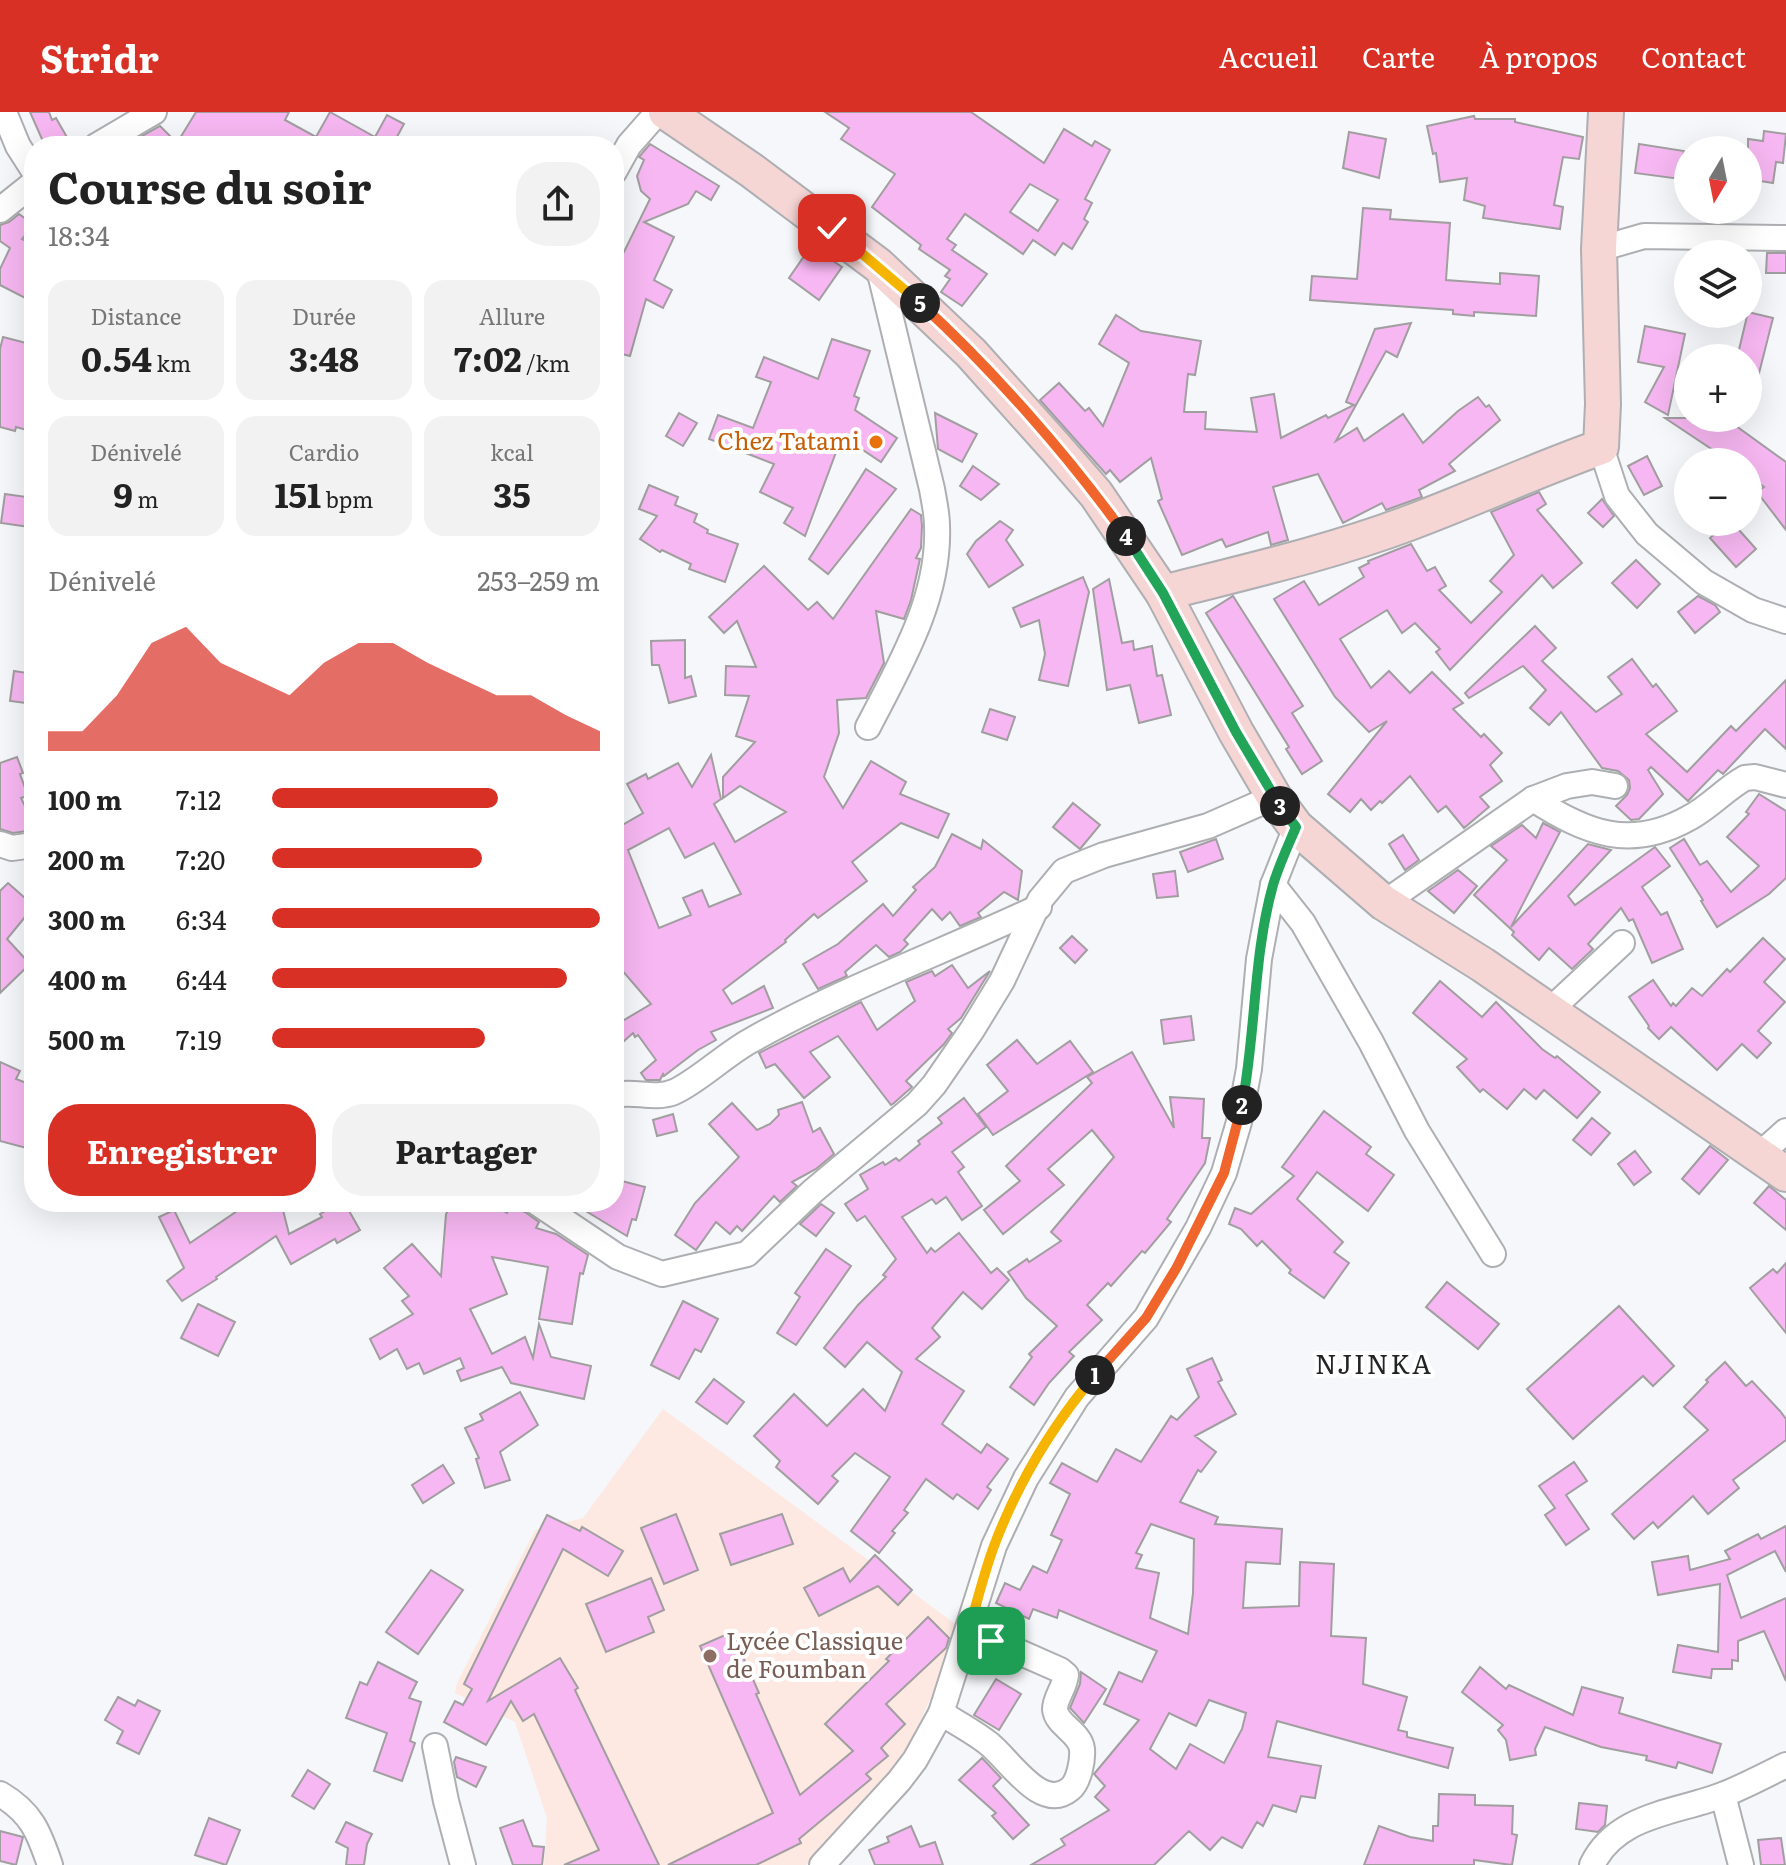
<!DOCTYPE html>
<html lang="fr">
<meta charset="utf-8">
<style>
body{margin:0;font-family:Literata,serif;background:#f2f2f2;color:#222;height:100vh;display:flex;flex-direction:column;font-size:30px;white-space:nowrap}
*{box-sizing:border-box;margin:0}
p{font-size:26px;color:#767676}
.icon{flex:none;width:44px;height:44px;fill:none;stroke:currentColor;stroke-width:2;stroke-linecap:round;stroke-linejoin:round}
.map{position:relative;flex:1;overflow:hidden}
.sheet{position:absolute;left:24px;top:24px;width:600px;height:1076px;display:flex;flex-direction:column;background:#fff;border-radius:32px;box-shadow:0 8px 32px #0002}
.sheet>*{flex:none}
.needle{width:52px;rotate:190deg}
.buttons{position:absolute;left:1674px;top:24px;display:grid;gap:16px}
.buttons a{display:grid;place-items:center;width:88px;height:88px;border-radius:50%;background:#fff;box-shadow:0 8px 32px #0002;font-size:40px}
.pin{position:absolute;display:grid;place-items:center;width:68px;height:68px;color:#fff;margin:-34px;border-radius:16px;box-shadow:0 4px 12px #0006}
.km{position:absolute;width:40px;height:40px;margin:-20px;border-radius:50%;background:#222;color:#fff;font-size:22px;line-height:40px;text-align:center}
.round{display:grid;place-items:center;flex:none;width:84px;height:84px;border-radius:32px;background:#f2f2f2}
.summary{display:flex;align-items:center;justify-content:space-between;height:136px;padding:0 24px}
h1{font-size:44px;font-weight:700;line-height:60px}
.stats{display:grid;grid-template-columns:repeat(3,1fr);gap:12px;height:136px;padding:8px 24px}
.stats div{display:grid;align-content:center;border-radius:20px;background:#f2f2f2;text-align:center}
.stats b{font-size:34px;font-weight:700}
.stats small{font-size:22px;font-weight:400}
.stats p{font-size:22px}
.chart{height:224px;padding:16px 24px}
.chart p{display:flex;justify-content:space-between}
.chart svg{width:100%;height:144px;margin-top:8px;fill:#d93025;opacity:.7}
.cta{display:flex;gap:16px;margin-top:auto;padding:16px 24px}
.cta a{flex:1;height:92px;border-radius:32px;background:#d93025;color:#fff;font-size:32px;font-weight:700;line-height:92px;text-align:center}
.cta a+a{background:#f2f2f2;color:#222}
ul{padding:0 24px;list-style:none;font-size:26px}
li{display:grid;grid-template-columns:128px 96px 1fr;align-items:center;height:60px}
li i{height:20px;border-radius:10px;background:#d93025}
header{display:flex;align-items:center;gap:48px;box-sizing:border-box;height:112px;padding:0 40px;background:#d93025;color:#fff}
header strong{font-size:38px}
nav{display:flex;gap:44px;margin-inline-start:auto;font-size:28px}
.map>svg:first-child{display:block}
</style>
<header>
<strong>Stridr</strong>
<nav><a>Accueil</a><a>Carte</a><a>À propos</a><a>Contact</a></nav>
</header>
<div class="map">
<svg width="1786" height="1753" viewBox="0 0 1786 1753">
<rect width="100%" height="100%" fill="#f6f7fa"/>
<!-- education -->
<polygon fill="#fde8e2" points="663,1297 962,1517 904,1645 806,1753 544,1753 547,1706 515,1610 455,1581 457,1571 535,1418 583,1406"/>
<!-- building -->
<g fill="#f7b7f2" stroke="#a19ea0" stroke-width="2" fill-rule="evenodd">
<polygon points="30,0 49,0 52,8 56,6 72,34 45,34"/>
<polygon points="196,0 289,0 285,8 316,25 330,0 375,25 387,3 404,12 392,34 144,34 137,27 160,14 177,31"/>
<path d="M825,0H971L1044,51L1064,17L1092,34L1095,29L1110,38L1085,87L1092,91L1084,107L1088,110L1072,137L1063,131L1055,143L1033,128L1023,142L965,102L947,127L956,133L952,138L987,162L962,194L941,180L950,167L945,164L950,158L919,137L921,133L872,95L895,62L841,27L849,16ZM1030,72L1058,88L1038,119L1010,100Z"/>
<polygon points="1474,4 1475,7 1515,7 1515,10 1583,25 1579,47 1563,45 1554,93 1563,95 1560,117 1483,106 1485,94 1464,88 1467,66 1440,70 1436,41 1433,42 1427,14"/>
<polygon points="1764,19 1786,22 1783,51 1776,50 1773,71 1748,67 1748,27 1763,29"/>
<polygon points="1349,20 1386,27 1379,66 1343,56"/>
<polygon points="650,32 719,74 711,88 696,79 688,92 644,110 674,125 654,168 672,178 663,196 646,187 630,244 614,240 614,202 623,175 614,170 614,148 619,150 650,87 641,79 637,64 644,48 639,45"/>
<polygon points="1639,32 1684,39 1680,67 1635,61"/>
<polygon points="1363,96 1391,98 1390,107 1450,111 1446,168 1500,172 1500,161 1539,164 1536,204 1474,200 1474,204 1453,202 1453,198 1310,188 1312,164 1357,167"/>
<polygon points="19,102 34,113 22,127 34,134 34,172 27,187 0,173 0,157 10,136 0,129 0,113 9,110"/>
<polygon points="811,134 842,155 819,188 789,166"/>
<polygon points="1767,141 1786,141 1786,161 1766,161"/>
<polygon points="1748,200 1773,206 1754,281 1748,281 1748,246 1737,246"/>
<polygon points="1116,203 1141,219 1201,229 1195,263 1188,262 1184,300 1206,300 1205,317 1257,320 1251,286 1274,282 1281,326 1326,303 1328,306 1354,293 1346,290 1375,217 1411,211 1397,245 1386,239 1336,329 1357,316 1364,329 1403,302 1423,331 1458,299 1478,285 1486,295 1489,293 1500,308 1449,352 1455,359 1419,378 1422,385 1386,398 1382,391 1343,411 1318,362 1273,375 1288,428 1271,433 1268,420 1226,435 1222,427 1182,443 1158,389 1162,387 1151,346 1120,370 1110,358 1106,362 1040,288 1059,271 1085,299 1089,296 1103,314 1129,251 1099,232"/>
<polygon points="1645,214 1685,222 1668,303 1645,290 1664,255 1638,250"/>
<polygon points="3,225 34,233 34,320 16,315 15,319 0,315 0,237"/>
<polygon points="832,227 870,239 854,284 859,286 855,298 897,326 881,350 842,324 805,424 784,411 793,396 760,380 774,352 709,327 718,303 753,316 771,270 756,265 764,245 818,267"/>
<polygon points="679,301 697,311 683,334 666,324"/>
<polygon points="935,301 977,322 962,350 938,337"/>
<polygon points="1665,306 1725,306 1786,350 1786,418 1757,380 1764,375 1748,363 1748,350 1731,350"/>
<polygon points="1647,344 1662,374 1644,383 1628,354"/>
<polygon points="973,354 999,372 981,388 960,374"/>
<polygon points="866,357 896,377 828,462 809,447"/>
<polygon points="649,373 678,385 675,393 697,402 694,410 708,418 707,421 738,432 725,470 689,457 691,452 662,438 660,440 640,427 657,404 639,397"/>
<polygon points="1539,380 1546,392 1537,398 1582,451 1553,476 1542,463 1450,558 1436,540 1440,537 1415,511 1402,521 1387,498 1340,527 1371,576 1389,559 1410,581 1432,560 1463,591 1453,597 1481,625 1484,622 1502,641 1490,653 1502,669 1480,685 1489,695 1464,716 1446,694 1438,700 1410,664 1382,691 1380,689 1371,698 1361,687 1350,700 1328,682 1387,609 1369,620 1335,585 1274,487 1304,469 1319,493 1364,465 1359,456 1369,451 1368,449 1411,432 1427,459 1435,455 1446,474 1439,478 1471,511 1502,480 1490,469 1514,443 1491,400"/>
<polygon points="5,382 34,386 30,415 1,411"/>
<polygon points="1602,387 1614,404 1603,415 1588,401"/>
<path d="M911,397L921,403L922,414L921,436L916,446L920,447L911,488L904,507L876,499L884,551L866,586L837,588L839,621L824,665L843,696L871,649L906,670L900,682L949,702L938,726L901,711L852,750L867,769L818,806L814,802L785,828L786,830L723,878L732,892L764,874L773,896L711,920L716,928L698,938L664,964L663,962L660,968H646L641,961L656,948L638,923L635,925L633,921L614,938V914L651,892L614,849V708L617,716L643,701L627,672L646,662L648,667L678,651L692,675L711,643L721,687L714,692L735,730L786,700L740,674L723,686V665L755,630L736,624L749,584L725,583L726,554L756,555L737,509L724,521L709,505L764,454L808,498L817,490L833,507ZM669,716L685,746L714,731L741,782L709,795L702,778L683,786L691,803L659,816L628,738Z"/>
<polygon points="1000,409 1013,418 1006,428 1023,453 989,475 967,442 976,429"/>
<polygon points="1728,410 1732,410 1756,437 1736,455 1710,426"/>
<polygon points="1636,448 1660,472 1637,496 1612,471"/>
<polygon points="1083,465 1089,480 1068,574 1039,568 1045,542 1039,508 1021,515 1013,496"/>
<polygon points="1109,467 1122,531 1133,529 1134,538 1152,534 1157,564 1162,563 1171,603 1139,611 1130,573 1107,578 1093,477"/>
<polygon points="1233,484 1303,594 1292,601 1322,649 1302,662 1286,637 1289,635 1206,501"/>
<polygon points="1698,484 1715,493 1720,500 1695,521 1678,500"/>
<polygon points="1535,514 1556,536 1542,549 1596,600 1622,582 1608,565 1632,547 1653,575 1656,572 1677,599 1646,622 1687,660 1731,614 1736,619 1786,568 1786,637 1765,617 1723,662 1718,658 1688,689 1651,655 1648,658 1663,682 1639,707 1631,708 1616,694 1627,683 1630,676 1629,668 1618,659 1602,656 1561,600 1549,613 1530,596 1546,578 1523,554 1469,586 1465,581"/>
<polygon points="685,528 685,566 691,564 696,584 669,591 659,553 652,553 651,529"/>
<polygon points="14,559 34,562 34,592 10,589"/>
<polygon points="990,597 1015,605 1007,628 982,620"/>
<polygon points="17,645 23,661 20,662 28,684 21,686 34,713 34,718 13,721 0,717 0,651"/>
<polygon points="1759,682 1786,699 1786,766 1769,782 1717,815 1701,789 1703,788 1670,736 1684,727 1700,753 1707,749 1731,780 1759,754 1727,725 1749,702 1746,700"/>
<polygon points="1073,691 1100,713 1080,737 1053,715"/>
<polygon points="1543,711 1560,720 1511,815 1588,732 1611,738 1568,784 1575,793 1655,735 1670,754 1642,775 1661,803 1667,800 1683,837 1652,851 1633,807 1629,809 1621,796 1588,832 1593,837 1572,857 1549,836 1539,848 1512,823 1514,820 1474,783 1507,748 1491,734 1522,713 1536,726"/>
<polygon points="952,722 981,737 983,728 1022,759 1018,788 1004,780 978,801 981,805 960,814 950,800 942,808 932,797 904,828 908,832 900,840 889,845 876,833 845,860 847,864 818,877 803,852 838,832 883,792 893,804 916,778 913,775 935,755"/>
<polygon points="1403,723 1419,748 1405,758 1389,732"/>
<polygon points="1216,727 1223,747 1188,760 1180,740"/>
<polygon points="1458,758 1477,774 1454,801 1428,779"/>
<polygon points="1175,759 1178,784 1157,786 1153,762"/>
<polygon points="8,771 34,794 7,827 30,852 0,881 0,779"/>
<polygon points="1072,824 1087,838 1075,851 1060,836"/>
<polygon points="1763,826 1785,847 1764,870 1785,890 1758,919 1771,931 1757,946 1742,932 1717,958 1671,915 1659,927 1648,916 1649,914 1629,885 1653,868 1671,894 1673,891 1676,894 1692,876 1702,884 1727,857 1730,860"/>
<polygon points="952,853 968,876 990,859 961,906 948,917 952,921 944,932 906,969 912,975 894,991 891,993 838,924 810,940 830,965 804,986 775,952 766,956 759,941 861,890 877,918 915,889 906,870 932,859 935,864"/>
<polygon points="1440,869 1482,905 1496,890 1542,937 1555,946 1557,944 1600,980 1577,1006 1544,978 1536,987 1524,977 1507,997 1483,977 1480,980 1457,955 1467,947 1413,901"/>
<polygon points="1191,904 1194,928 1164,932 1161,908"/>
<polygon points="1017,928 1037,952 1070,929 1093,960 993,1023 978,1002 1008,979 987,953"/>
<polygon points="1132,940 1174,1016 1170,985 1204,987 1202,1026 1210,1026 1205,1051 1167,1107 1171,1110 1145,1141 1142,1139 1111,1174 1108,1171 1087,1193 1102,1208 1069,1240 1074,1244 1049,1271 1034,1293 1010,1275 1032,1245 1029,1242 1057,1214 1026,1186 1008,1160 1027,1147 1029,1150 1061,1129 1051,1120 1114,1045 1092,1018 1048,1057 1064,1073 1003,1122 984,1098 1020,1069 1006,1054 1092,971 1087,965"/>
<polygon points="0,950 20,959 16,967 34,974 34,1038 0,1029"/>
<polygon points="964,986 986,1015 952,1040 964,1055 958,1060 982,1094 962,1108 946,1085 936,1092 932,1087 902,1105 927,1141 931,1136 935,1140 959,1121 991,1161 997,1156 1009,1168 982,1197 963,1180 932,1216 940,1225 916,1247 964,1279 942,1312 981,1341 987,1332 1008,1347 987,1375 991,1378 978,1397 957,1382 953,1387 926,1367 904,1398 908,1401 892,1419 895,1421 879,1441 851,1419 890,1365 855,1341 832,1364 838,1369 818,1392 776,1355 780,1349 754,1324 794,1282 827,1314 863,1277 885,1299 902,1260 867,1230 845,1255 824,1236 858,1193 886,1165 883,1163 896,1147 865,1104 857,1109 845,1092 868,1077 860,1063 883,1050 885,1053 896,1046 899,1049 920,1032 918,1029 942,1011 938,1006"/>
<polygon points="802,990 813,1020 820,1016 834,1042 816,1057 792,1070 797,1074 780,1090 774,1084 742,1119 737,1114 730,1122 716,1110 696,1138 675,1123 695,1091 739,1045 709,1012 732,991 757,1018 770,1012 779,1003 778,998"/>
<polygon points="1324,999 1371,1035 1366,1042 1394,1063 1368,1099 1317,1060 1297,1087 1343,1130 1334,1140 1349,1151 1324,1186 1289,1161 1291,1158 1262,1129 1257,1134 1241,1117 1229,1112 1235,1096 1251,1102 1294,1064 1282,1055"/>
<polygon points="673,1002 677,1019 657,1024 653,1008"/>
<polygon points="1592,1006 1610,1021 1591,1043 1573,1028"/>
<polygon points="1710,1034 1728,1048 1699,1082 1682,1067"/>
<polygon points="1635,1039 1651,1060 1634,1073 1618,1052"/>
<polygon points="614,1067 645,1075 636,1108 632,1107 627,1124 571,1090 614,1090"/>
<polygon points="1769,1074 1786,1088 1786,1118 1754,1091"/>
<polygon points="274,1090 281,1090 289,1122 322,1105 320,1102 341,1090 344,1090 360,1118 337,1131 335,1127 291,1152 276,1124 216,1165 217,1167 182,1189 167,1169 184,1156 159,1105 174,1098 190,1131 246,1093 248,1097"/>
<polygon points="454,1090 490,1090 507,1101 510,1094 525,1100 539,1110 536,1116 556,1122 588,1143 583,1162 580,1161 572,1212 539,1207 548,1155 492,1145 507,1182 470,1197 492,1242 525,1225 533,1246 539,1212 551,1245 591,1254 584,1287 511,1271 502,1255 461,1269 457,1259 464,1256 460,1246 424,1262 419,1251 407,1257 397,1237 380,1247 370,1227 413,1202 402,1189 409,1184 384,1156 412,1132 441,1164 446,1102"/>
<polygon points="821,1092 834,1101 816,1124 800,1112"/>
<polygon points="826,1137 851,1154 796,1233 777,1221 800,1185 795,1181"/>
<polygon points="1786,1151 1786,1221 1750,1176 1773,1157 1777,1161"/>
<polygon points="1447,1170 1499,1212 1478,1237 1426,1195"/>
<polygon points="683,1189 718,1207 701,1240 695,1237 679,1267 651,1253"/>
<polygon points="198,1192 235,1210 218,1244 181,1226"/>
<polygon points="1619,1194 1674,1254 1653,1274 1643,1264 1573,1327 1527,1277"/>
<path d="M1212,1246L1222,1268L1218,1270L1236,1302L1195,1324L1216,1340L1201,1360L1198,1358L1180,1390L1218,1405L1215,1412L1282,1417L1280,1452L1246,1450L1243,1496L1299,1494L1300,1450L1334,1452L1331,1524L1366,1526L1363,1572L1407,1585L1398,1618L1407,1620V1625L1453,1636L1448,1656L1277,1609L1268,1645L1321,1654L1315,1686L1301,1684L1296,1700L1273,1693L1263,1714L1257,1710L1242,1736L1222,1725L1210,1738L1189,1719L1154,1753H1031L1065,1733L1061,1727L1109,1698L1095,1685L1105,1674L1094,1662L1139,1608L1104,1592L1119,1560L1142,1570L1157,1539L1059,1498L1057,1506L1033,1497L1029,1507L996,1491L1005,1471L1020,1478L1033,1454L1047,1461L1062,1428L1051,1423L1070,1382L1050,1371L1062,1351L1097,1370L1116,1337L1141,1350L1171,1304L1177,1308L1199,1285L1187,1257ZM1151,1412L1194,1427L1193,1481L1188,1522L1150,1506L1159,1461L1136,1456L1142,1443L1136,1441ZM1209,1588L1246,1601L1242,1617L1224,1651L1190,1632L1176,1657L1150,1637L1169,1601L1196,1614Z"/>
<polygon points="1725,1250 1746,1274 1752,1269 1780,1299 1786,1307 1786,1328 1733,1368 1739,1376 1708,1402 1693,1384 1658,1416 1653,1410 1634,1427 1612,1402 1708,1318 1684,1295 1708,1270 1706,1268"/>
<polygon points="714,1267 744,1290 727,1312 696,1290"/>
<polygon points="520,1280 538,1313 500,1340 510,1368 485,1376 476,1347 479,1346 465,1316 483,1308 480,1302"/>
<polygon points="1574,1350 1587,1369 1566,1383 1589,1417 1566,1433 1545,1403 1555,1396 1539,1374"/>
<polygon points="443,1353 454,1371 423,1391 412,1373"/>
<polygon points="676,1402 698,1458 664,1472 641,1416"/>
<polygon points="782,1402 793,1432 731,1453 720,1422"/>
<polygon points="547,1403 580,1419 582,1415 623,1439 608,1464 563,1437 488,1589 560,1546 578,1576 575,1578 659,1753 564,1753 599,1738 534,1602 523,1609 511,1589 486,1633 444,1610 455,1589 463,1593 472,1577 464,1572"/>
<polygon points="1786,1414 1786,1460 1775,1439 1727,1463 1741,1506 1786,1486 1786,1569 1764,1519 1738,1529 1738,1549 1732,1548 1732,1557 1712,1557 1711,1566 1673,1560 1678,1533 1718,1540 1720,1472 1658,1483 1652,1450 1688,1444 1690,1458 1730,1447 1725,1439 1758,1422 1761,1427"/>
<polygon points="875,1443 912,1478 898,1493 878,1474 819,1504 804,1476 843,1456 850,1470"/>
<polygon points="431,1458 463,1478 418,1542 386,1520"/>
<polygon points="651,1466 664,1498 648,1505 654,1520 606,1540 586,1492"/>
<polygon points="928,1505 949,1526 946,1536 886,1592 905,1612 881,1636 888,1644 866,1662 871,1667 799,1727 801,1731 756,1753 668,1753 773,1701 700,1534 732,1520 759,1581 756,1582 800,1683 853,1639 825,1612 889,1549 886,1547"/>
<polygon points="378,1550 417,1570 409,1586 421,1590 410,1629 415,1631 402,1669 374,1659 387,1621 346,1606 360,1570 367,1573"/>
<polygon points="1480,1555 1506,1577 1509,1573 1573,1603 1582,1575 1623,1586 1619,1601 1721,1632 1712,1661 1678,1650 1676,1656 1646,1648 1647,1644 1601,1635 1545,1615 1535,1637 1536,1643 1510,1648 1506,1628 1498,1618 1503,1613 1462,1580"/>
<polygon points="1081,1560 1106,1577 1084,1611 1070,1596 1080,1572"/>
<polygon points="996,1567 1021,1582 999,1618 974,1603"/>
<polygon points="118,1585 135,1594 138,1588 160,1599 139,1642 117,1631 123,1619 105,1608"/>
<polygon points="456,1645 486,1655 476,1675 457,1665 454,1650"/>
<polygon points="982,1646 1001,1666 993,1674 1029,1713 1013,1727 992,1704 996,1701 959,1668"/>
<polygon points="308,1658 330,1672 314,1697 292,1684"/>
<polygon points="1439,1682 1475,1683 1475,1693 1513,1694 1512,1722 1517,1723 1512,1753 1474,1748 1474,1753 1364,1753 1379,1714 1410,1725 1433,1729 1433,1714 1438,1714"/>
<polygon points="1579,1691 1607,1694 1605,1713 1598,1720 1576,1717"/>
<polygon points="209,1706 240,1718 226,1753 195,1743"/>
<polygon points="523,1708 533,1734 544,1735 542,1753 513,1753 500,1716"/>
<polygon points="346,1710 372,1722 367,1732 364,1753 346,1753 348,1736 336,1730"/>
<polygon points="911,1714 920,1735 935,1730 943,1753 875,1753 869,1738 889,1730 887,1725"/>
<polygon points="0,1719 23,1725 16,1753 0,1749"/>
<polygon points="1781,1726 1785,1753 1761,1753 1758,1728"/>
</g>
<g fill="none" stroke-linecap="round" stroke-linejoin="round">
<!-- street casing -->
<g stroke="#adafb2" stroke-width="28">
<g id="street">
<polyline points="4,0 18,34 34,59"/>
<polyline points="96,34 154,0"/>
<polyline points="614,60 629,33 658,0"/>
<polyline points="0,98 34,71"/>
<polyline points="1599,137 1644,124 1786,126"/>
<polyline points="1601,335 1617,384 1647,422 1704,470 1753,498 1786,509"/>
<path d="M868,615C900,553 940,486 937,414C937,401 934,389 932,377L878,153"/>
<path d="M1533,687C1586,721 1630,739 1689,706C1710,695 1725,677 1745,666L1755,665L1786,673"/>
<polyline points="0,732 12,736 34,733"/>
<polyline points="1273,773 1303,811 1371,930 1417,1019 1493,1142"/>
<polyline points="1384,791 1533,687 1567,674 1592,670 1615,674"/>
<polyline points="1548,900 1622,831"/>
<path d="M614,983C634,978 654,988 674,980C697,970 726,942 750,929C842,877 943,840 1039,795"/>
<polyline points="1758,1044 1786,1019"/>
<polyline points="536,1090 618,1145 662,1162 747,1142 813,1079 917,992 934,973 972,918 1002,869 1040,788 1064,759 1104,743 1208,714 1274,685"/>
<path d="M941,1601C957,1611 974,1620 988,1631C1009,1647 1041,1701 1070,1677C1079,1670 1083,1648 1082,1637C1080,1620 1056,1613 1055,1597C1055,1586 1065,1575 1066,1563L1060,1558L969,1518"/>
<polyline points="435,1634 446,1689 463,1753"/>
<path d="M0,1682C31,1700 39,1720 50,1753"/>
<polyline points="1723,1683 1741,1753"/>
<polyline points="822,1753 899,1669 915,1648 941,1601 994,1434 1026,1366 1077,1285 1146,1206 1198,1116 1224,1061 1239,1010 1249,957 1259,847 1273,773 1296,715"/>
<path d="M1592,1753C1617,1701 1678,1701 1725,1682C1745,1674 1766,1663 1786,1653"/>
</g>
</g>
<!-- secondary casing -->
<g stroke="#adafb2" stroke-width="38">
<g id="secondary">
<polyline points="666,0 751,58 878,153 971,241 1057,337 1096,382 1163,481 1236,620 1274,685 1296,715 1384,791 1483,853 1786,1062"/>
<path d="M1163,481C1245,460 1329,441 1409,411C1473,387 1536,358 1601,335L1603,292L1599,137L1606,0"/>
</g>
</g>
<!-- street -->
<use href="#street" stroke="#fff" stroke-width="24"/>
<!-- secondary -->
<use href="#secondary" stroke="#f6d5d5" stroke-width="34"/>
</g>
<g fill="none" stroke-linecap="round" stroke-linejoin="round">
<!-- split-1 casing -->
<g stroke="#fff" stroke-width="16">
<path id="split-1" d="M991,1529L969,1518C977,1490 984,1461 994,1434C1017,1373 1053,1313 1095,1263"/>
</g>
<!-- split-2 casing -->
<g stroke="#fff" stroke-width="16">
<polyline id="split-2" points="1095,1263 1146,1206 1177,1155 1224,1061 1242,993"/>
</g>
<!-- split-3 casing -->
<g stroke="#fff" stroke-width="16">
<path id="split-3" d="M1242,993C1256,921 1253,844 1273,773C1279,753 1288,734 1296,715L1280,694"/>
</g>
<!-- split-4 casing -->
<g stroke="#fff" stroke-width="16">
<polyline id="split-4" points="1126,424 1163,481 1236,620 1280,694"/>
</g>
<!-- split-5 casing -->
<g stroke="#fff" stroke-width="16">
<path id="split-5" d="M920,191C993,258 1068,343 1126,424"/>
</g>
<!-- split-6 casing -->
<g stroke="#fff" stroke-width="16">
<polyline id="split-6" points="832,116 920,191"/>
</g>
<!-- split-1 -->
<use href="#split-1" stroke="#f5b400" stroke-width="10"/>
<!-- split-2 -->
<use href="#split-2" stroke="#f0652b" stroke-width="10"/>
<!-- split-3 -->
<use href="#split-3" stroke="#22a559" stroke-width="10"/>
<!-- split-4 -->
<use href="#split-4" stroke="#22a559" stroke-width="10"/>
<!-- split-5 -->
<use href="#split-5" stroke="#f0652b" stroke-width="10"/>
<!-- split-6 -->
<use href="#split-6" stroke="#f5b400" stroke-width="10"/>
</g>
<!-- markers -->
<circle fill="#e8710a" stroke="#fff" stroke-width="3" cx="876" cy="330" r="8"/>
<circle fill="#8d6e63" stroke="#fff" stroke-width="3" cx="710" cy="1544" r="8"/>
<g text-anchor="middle" stroke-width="8" stroke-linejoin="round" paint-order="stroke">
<!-- food labels -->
<g font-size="24" fill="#c56008" stroke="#fff" text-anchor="end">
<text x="860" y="338">Chez Tatami</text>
</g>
<!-- education labels -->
<g font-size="24" fill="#785e54" stroke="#fff" text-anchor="start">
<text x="726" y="1538">Lycée Classique<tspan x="726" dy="28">de Foumban</tspan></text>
</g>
<!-- neighbourhood labels -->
<g font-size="26" letter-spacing="2" fill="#232425" stroke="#fff">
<text x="1374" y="1262">NJINKA</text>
</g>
</g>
</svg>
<div class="buttons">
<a><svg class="needle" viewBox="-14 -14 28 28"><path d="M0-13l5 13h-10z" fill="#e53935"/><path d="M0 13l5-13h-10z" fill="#767676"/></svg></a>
<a><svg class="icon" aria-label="layers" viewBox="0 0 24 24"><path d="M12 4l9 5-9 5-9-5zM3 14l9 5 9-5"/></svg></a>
<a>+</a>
<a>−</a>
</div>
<div class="pin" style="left:991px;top:1529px;background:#1e9e55"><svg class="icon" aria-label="arrive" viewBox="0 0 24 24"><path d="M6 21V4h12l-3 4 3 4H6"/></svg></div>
<div class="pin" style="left:832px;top:116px;background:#d93025"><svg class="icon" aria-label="check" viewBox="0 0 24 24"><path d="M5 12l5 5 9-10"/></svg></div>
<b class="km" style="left:1095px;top:1263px">1</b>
<b class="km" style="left:1242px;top:993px">2</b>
<b class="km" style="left:1280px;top:694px">3</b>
<b class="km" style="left:1126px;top:424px">4</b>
<b class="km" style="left:920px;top:191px">5</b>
<section class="sheet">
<div class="summary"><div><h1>Course du soir</h1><p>18:34</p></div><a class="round"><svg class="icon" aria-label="share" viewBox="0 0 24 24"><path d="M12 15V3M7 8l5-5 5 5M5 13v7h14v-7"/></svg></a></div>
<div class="stats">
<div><p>Distance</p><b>0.54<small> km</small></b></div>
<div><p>Durée</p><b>3:48</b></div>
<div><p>Allure</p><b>7:02<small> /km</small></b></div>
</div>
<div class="stats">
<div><p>Dénivelé</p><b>9<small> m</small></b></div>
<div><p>Cardio</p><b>151<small> bpm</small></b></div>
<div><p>kcal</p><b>35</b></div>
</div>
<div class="chart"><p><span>Dénivelé</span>253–259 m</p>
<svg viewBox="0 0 160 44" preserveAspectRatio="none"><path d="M0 44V38L10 38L20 27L30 11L40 6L50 17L60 22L70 27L80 17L90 11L100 11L110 17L120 22L130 27L140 27L150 33L160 38V44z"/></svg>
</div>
<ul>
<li><b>100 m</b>7:12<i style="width:69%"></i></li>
<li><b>200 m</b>7:20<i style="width:64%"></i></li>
<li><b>300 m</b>6:34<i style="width:100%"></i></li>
<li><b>400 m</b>6:44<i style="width:90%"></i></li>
<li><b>500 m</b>7:19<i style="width:65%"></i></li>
</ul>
<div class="cta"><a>Enregistrer</a><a>Partager</a></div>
</section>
</div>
